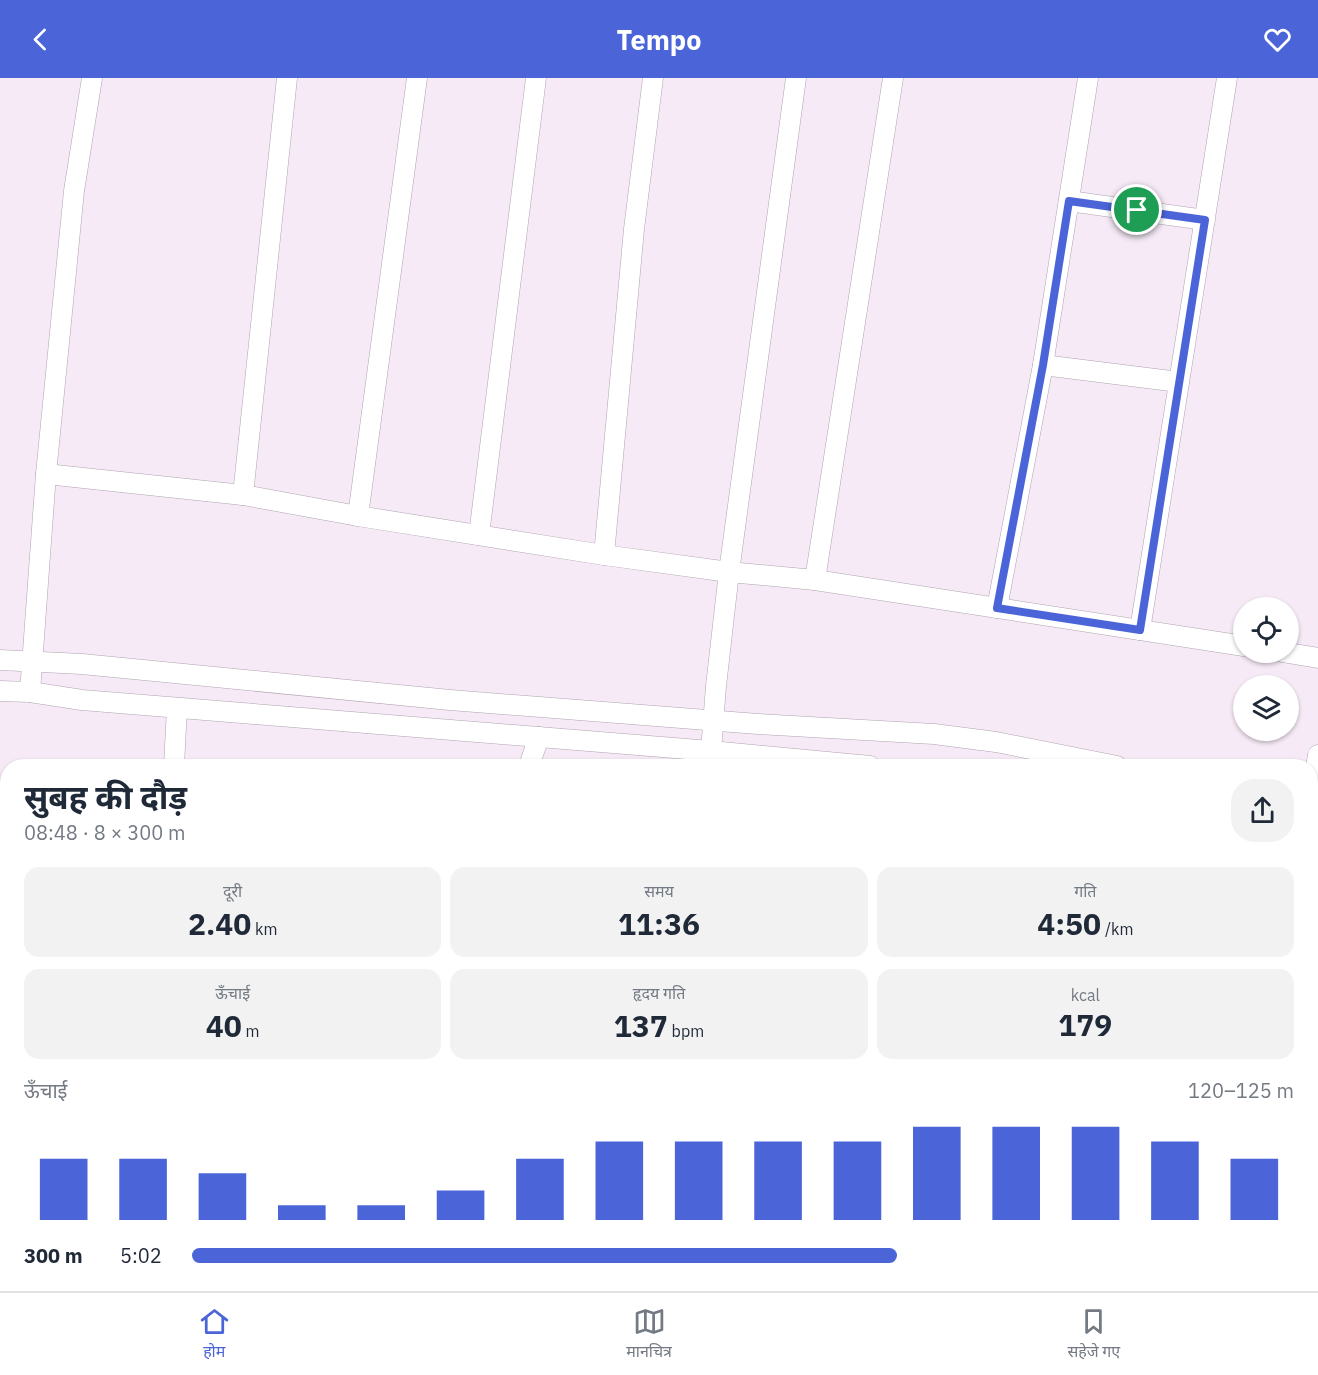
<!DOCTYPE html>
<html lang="hi">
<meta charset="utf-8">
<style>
body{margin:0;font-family:"IBM Plex Sans","Noto Sans Devanagari",sans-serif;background:#f2f2f3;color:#1f2937;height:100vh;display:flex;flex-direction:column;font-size:22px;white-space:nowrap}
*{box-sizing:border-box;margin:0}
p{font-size:20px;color:#747a83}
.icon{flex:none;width:33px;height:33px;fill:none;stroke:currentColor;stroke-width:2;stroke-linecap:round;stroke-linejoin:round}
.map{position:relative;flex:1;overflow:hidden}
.drawer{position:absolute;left:0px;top:681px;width:1318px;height:532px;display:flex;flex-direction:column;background:#fff;border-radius:24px 24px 0 0;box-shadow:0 2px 4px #0004}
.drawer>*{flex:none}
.tools{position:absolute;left:1233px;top:519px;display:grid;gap:12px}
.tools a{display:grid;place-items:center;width:66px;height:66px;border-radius:50%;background:#fff;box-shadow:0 2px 4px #0004;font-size:30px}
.pin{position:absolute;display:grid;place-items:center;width:51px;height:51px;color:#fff;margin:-26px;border:3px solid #fff;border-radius:50%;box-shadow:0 2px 6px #0007}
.round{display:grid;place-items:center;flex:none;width:63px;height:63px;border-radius:24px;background:#f2f2f3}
.overview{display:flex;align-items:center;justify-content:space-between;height:102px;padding:0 24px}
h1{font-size:33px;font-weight:700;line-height:45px}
.figures{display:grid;grid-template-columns:repeat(3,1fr);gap:9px;height:102px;padding:6px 24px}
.figures div{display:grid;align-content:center;border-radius:15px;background:#f2f2f3;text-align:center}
.figures b{font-size:30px;font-weight:700}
.figures small{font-size:16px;font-weight:400}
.figures p{font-size:16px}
.chart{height:168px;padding:12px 24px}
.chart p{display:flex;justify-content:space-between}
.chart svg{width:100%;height:108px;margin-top:6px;stroke:#4b65d9;stroke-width:6}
ul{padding:0 24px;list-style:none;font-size:20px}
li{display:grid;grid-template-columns:96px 72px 1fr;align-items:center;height:45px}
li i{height:15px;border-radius:8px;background:#4b65d9}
header{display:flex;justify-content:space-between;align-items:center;height:78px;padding:0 24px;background:#4b65d9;color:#fff;font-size:27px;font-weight:700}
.tab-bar{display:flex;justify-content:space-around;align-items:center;height:84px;border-top:2px solid #e0e1e3;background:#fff;font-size:16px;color:#747a83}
.tab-bar a{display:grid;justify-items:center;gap:3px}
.tab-bar .selected{color:#4b65d9}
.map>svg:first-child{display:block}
</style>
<header><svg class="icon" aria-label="back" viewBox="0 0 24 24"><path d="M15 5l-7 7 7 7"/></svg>Tempo<svg class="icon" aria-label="heart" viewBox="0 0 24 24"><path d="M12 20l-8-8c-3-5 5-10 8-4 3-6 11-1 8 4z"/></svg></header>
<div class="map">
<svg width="1318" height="1213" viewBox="0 0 1318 1213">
<rect width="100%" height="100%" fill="#f6eaf7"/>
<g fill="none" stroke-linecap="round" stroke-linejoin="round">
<!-- street casing -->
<g stroke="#afa4b0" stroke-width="21">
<g id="street">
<polyline points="1069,123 1205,142"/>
<polyline points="1043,287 1179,304"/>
<polyline points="46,396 243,417 358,438 604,477 729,494 815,502 1244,568"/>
<polyline points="243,417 287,0"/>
<polyline points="358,438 417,0"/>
<polyline points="479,457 536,0"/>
<polyline points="604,477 634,151 653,0"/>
<polyline points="815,502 893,0"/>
<polyline points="997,530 1043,287 1088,0"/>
<polyline points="1140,552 1227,0"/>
<polyline points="1282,574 1318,580"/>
<polyline points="0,582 82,586 450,622 758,646 934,656 996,664 1117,688"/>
<polyline points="0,613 30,614 82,622 711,673 870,688"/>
<polyline points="30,614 46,396 74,113 92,0"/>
<polyline points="711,673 716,608 729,494 796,0"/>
<polyline points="174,688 177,630"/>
<polyline points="529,688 539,659"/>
<polyline points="1311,719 1318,677"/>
<polyline points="1311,755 1318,755"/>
<polyline points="0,759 8,760"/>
<polyline points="0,948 8,923"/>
<polyline points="1311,1069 1318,1070"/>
<polyline points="736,1206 762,1213"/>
<polyline points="984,1208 1004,1213"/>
<polyline points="182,1213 184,1206"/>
<polyline points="363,1213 365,1206"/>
<polyline points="600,1213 602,1206"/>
<polyline points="1198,1213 1199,1206"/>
</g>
</g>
<!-- street -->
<use href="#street" stroke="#fff" stroke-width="20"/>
</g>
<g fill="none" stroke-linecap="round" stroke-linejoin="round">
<!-- route casing -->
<g stroke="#fff" stroke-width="12">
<polygon id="route" points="1069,123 1205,142 1140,552 997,530 1043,287"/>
</g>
<!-- route -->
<use href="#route" stroke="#4b65d9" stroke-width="8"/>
</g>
</svg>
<div class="tools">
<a><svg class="icon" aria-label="locate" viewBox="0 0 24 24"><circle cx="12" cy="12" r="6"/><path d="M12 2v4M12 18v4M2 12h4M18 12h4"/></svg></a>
<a><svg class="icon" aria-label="layers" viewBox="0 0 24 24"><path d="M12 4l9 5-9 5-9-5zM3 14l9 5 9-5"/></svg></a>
</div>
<div class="pin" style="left:1137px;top:132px;background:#1e9e55"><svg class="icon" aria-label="arrive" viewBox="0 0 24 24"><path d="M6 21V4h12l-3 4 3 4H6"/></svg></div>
<section class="drawer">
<div class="overview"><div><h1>सुबह की दौड़</h1><p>08:48 · 8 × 300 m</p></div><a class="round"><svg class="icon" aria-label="share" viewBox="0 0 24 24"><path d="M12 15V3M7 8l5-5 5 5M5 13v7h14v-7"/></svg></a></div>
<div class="figures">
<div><p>दूरी</p><b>2.40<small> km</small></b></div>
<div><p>समय</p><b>11:36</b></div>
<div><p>गति</p><b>4:50<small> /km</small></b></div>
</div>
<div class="figures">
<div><p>ऊँचाई</p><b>40<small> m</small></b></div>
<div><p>हृदय गति</p><b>137<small> bpm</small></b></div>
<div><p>kcal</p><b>179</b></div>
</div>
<div class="chart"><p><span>ऊँचाई</span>120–125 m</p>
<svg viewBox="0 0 160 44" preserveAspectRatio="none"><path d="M5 44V19M15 44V19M25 44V25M35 44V38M45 44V38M55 44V32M65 44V19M75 44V12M85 44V12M95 44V12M105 44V12M115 44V6M125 44V6M135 44V6M145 44V12M155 44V19"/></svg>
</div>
<ul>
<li><b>300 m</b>5:02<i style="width:64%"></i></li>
</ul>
</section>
</div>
<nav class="tab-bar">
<a class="selected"><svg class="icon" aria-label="home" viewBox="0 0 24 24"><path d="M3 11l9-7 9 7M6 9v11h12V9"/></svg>होम</a>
<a><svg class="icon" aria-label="map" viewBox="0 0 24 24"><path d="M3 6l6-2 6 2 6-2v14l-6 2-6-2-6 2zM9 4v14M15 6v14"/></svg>मानचित्र</a>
<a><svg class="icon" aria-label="saved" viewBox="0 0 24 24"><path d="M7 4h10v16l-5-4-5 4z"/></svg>सहेजे गए</a>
</nav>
